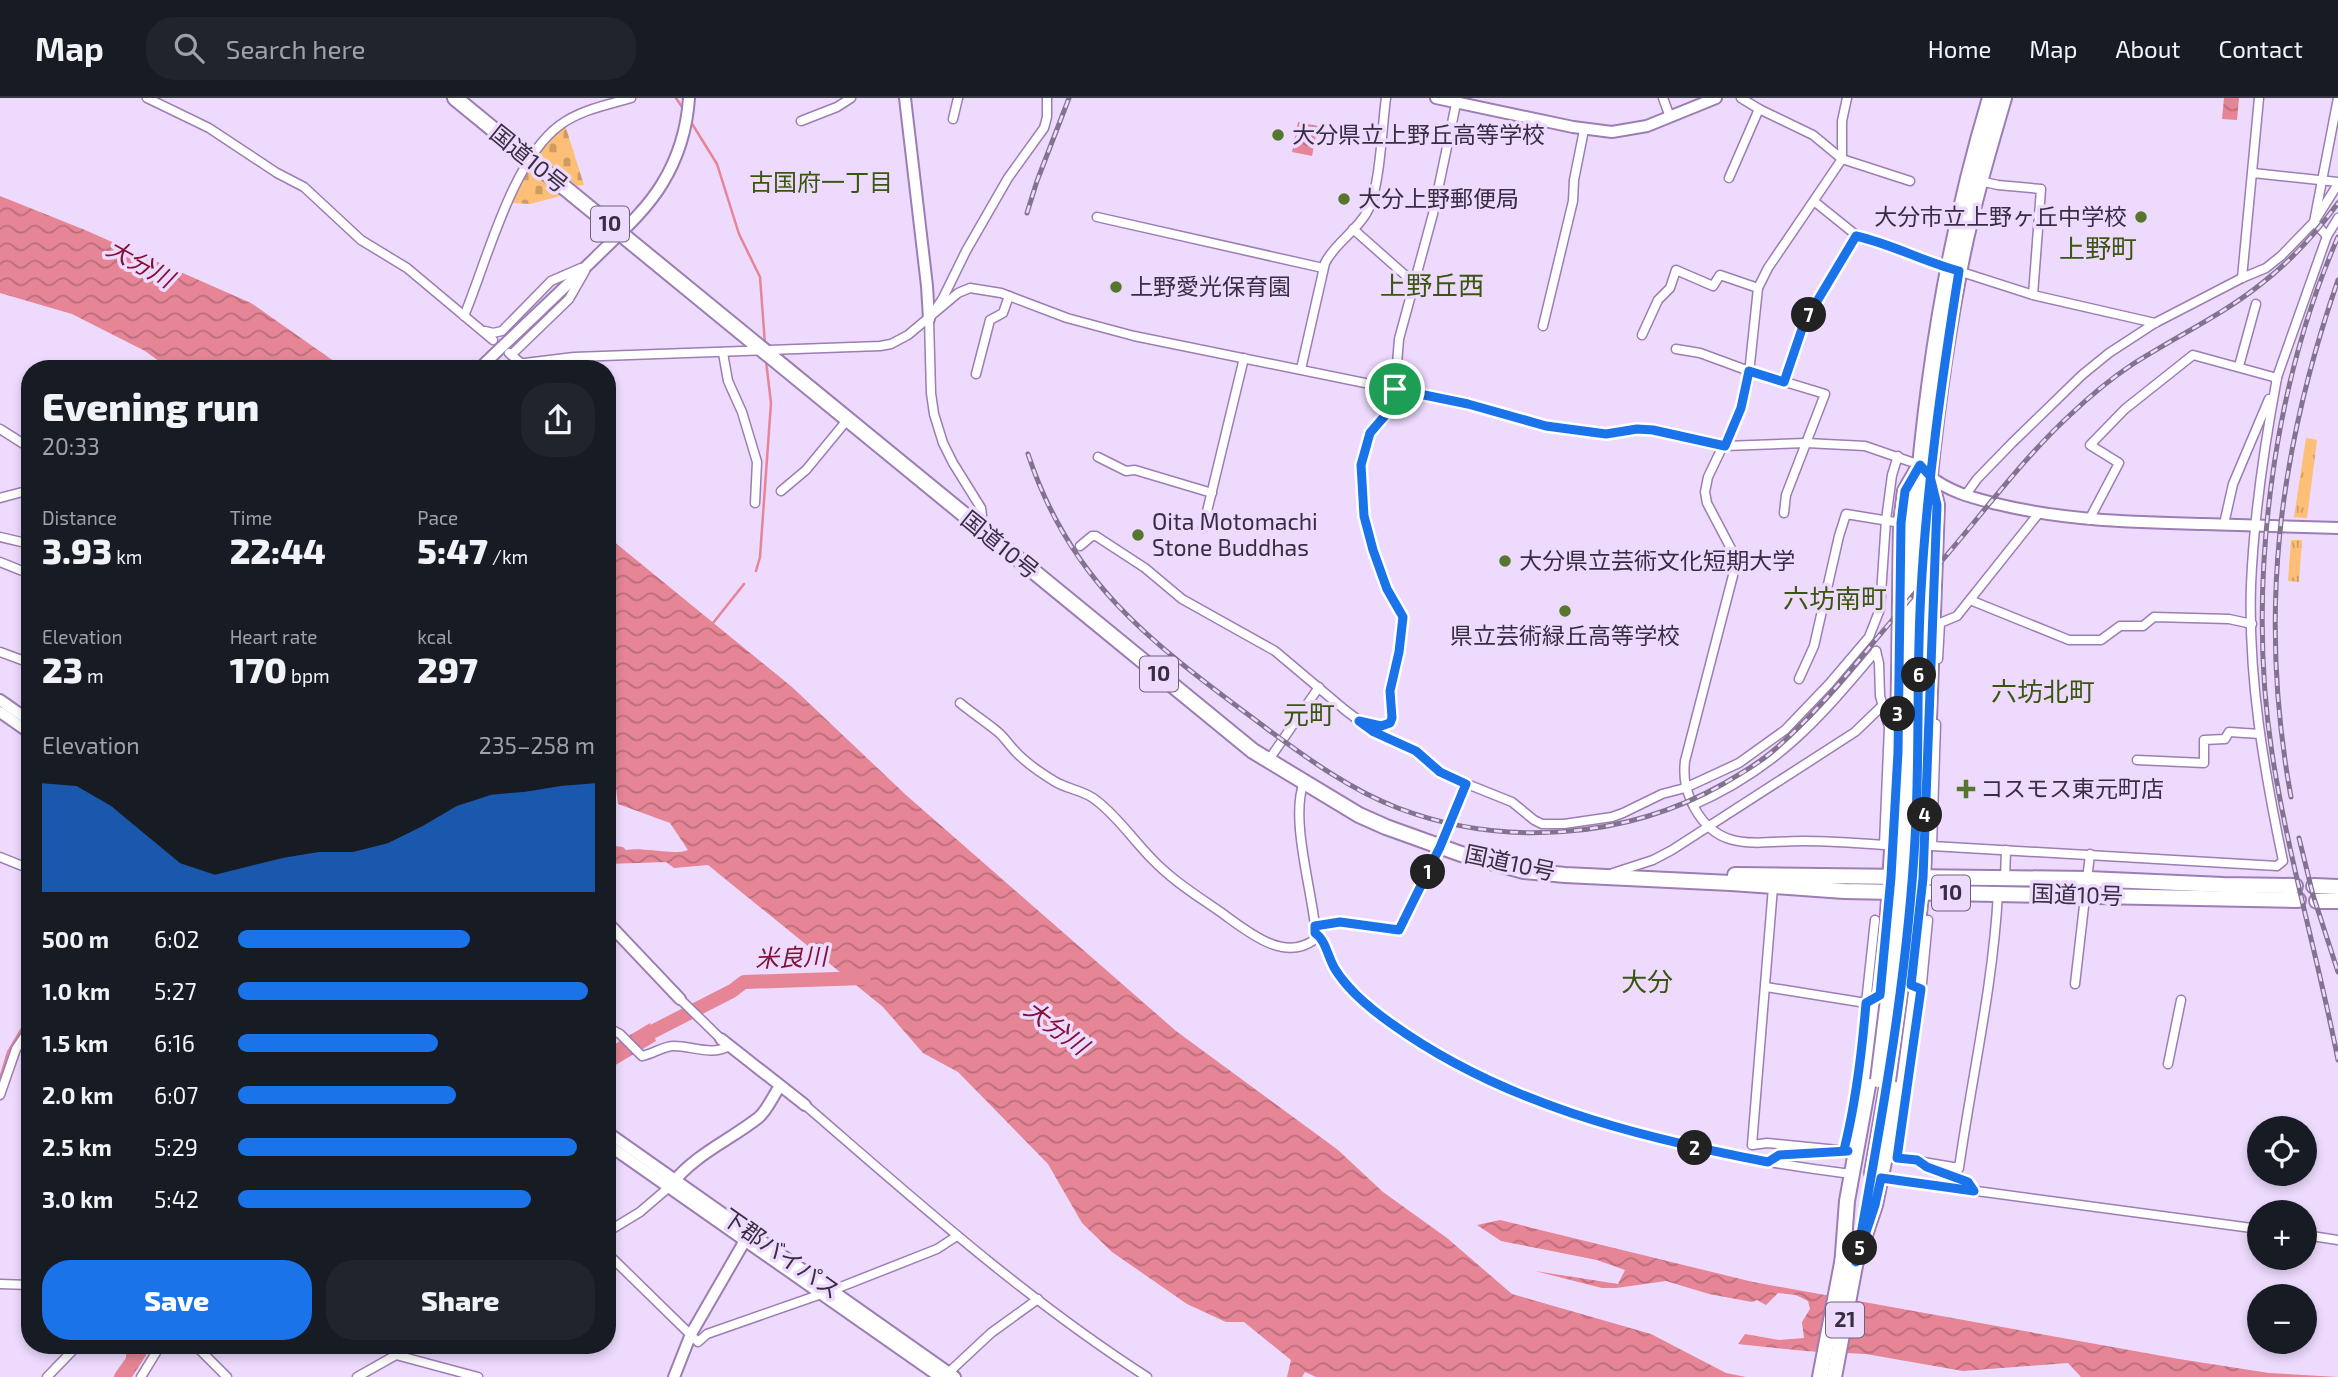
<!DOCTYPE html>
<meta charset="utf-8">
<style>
body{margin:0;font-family:"Exo 2","Noto Sans JP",sans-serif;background:#20242c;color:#f1f3f6;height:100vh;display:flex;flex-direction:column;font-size:26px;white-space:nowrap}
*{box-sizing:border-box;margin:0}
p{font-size:23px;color:#9ea1a6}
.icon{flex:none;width:38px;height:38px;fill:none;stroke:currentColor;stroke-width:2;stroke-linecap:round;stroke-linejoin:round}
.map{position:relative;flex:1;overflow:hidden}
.side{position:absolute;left:21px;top:262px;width:595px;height:994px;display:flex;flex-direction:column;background:#171b24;border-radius:28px;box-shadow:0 4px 10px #0003}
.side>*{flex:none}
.fabs{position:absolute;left:2247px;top:1018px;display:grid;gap:14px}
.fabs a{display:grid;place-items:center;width:70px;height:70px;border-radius:50%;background:#171b24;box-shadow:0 4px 10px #0003;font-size:35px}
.pin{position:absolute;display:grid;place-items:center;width:60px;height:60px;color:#fff;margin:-30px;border:4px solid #fff;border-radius:50%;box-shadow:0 2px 7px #0007}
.km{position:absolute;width:35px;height:35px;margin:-18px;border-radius:50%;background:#222;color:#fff;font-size:19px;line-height:35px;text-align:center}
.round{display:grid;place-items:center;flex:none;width:74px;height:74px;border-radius:28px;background:#20242c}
.overview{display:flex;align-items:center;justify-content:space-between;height:119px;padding:0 21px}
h1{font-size:38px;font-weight:800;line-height:52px}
.figures{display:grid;grid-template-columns:repeat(3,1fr);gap:10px;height:119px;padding:7px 21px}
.figures div{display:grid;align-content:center}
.figures b{font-size:35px;font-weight:800}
.figures small{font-size:19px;font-weight:400}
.figures p{font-size:19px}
.chart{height:196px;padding:14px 21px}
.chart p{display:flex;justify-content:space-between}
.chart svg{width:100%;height:126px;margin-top:7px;fill:#1a73e8;opacity:.7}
.button{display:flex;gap:14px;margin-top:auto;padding:14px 21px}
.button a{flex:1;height:80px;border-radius:28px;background:#1a73e8;color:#fff;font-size:28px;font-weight:800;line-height:80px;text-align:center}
.button a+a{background:#20242c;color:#f1f3f6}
ul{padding:0 21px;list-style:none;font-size:23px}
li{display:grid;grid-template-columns:112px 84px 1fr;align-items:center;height:52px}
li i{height:18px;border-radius:9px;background:#1a73e8}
header{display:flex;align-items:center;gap:42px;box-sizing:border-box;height:98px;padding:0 35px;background:#171b24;border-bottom:2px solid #363941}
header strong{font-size:33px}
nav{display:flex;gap:38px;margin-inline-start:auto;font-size:24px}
.search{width:490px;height:63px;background:#20242c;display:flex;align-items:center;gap:18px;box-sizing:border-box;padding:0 24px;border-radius:28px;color:#9ea1a6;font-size:26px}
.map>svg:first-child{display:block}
</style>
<header>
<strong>Map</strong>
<div class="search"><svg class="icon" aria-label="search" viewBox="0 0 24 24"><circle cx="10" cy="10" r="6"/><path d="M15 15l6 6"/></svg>Search here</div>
<nav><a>Home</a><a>Map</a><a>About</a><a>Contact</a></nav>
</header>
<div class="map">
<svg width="2338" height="1279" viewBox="0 0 2338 1279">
<defs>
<pattern id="cemetery-stones" width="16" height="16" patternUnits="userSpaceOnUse" patternTransform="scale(1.75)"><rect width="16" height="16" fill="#fdbe75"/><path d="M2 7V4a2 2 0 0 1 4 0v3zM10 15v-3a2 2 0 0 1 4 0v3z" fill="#ce9b62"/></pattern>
<pattern id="park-tufts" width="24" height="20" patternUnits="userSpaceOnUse" patternTransform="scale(1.75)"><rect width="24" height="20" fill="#fdbe75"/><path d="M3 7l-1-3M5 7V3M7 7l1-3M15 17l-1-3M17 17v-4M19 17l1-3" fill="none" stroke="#ce9b62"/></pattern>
<pattern id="water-waves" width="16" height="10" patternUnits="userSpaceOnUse" patternTransform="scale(1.75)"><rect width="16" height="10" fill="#e58596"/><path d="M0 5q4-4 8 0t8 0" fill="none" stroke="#bb6d7c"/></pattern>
</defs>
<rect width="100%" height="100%" fill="#eddafd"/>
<!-- cemetery -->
<g fill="url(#cemetery-stones)">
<polygon points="565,27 584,87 577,88 538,55 547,43"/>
<polygon points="529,72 560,97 560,98 530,106 512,105"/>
</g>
<!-- park -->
<g fill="url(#park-tufts)">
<polygon points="2306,340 2317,342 2307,420 2294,419"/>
<polygon points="2291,442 2302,442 2299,484 2288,483"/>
</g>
<!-- water -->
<g fill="url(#water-waves)">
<polygon points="2224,0 2239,0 2237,22 2222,21"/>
<polygon points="1298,24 1318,28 1312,58 1292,54"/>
<polygon points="0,98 85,132 251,205 345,271 170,271 145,253 72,216 0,195"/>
<path d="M607,438L792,589L906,697L1176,933L1338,1052L1383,1094L1447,1140L1512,1196L1651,1236L1726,1275L1746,1279H1316L1305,1274L1302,1279H1287L1291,1262L1244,1224H1226L1187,1206L1112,1154L1082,1125L1048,1066L958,974L923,955L883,909L708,767L674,770L666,764L607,766V747L623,749L626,752C645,749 673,758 688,752L670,725L618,706L615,682L607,665Z"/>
<polygon points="650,925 656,943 607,972 607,951"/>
<polygon points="1500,1122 1753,1184 2179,1261 2269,1275 2338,1279 2081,1279 2068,1265 1963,1273 1866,1256 1805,1253 1738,1246 1745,1236 1779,1242 1804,1240 1802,1224 1810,1211 1808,1203 1796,1197 1778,1195 1766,1207 1757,1202 1752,1204 1709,1196 1666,1183 1616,1190 1602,1190 1535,1173 1618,1186 1625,1172 1597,1162 1501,1143 1477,1127"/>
<polygon points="131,1248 152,1248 132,1279 126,1279 126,1255"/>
</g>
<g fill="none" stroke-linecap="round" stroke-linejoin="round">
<!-- stream -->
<g stroke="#e58596" stroke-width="2.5">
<polyline points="676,0 684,12"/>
<polyline points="691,24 717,66 739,136 760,179 765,246"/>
<polyline points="756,473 760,459 771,305 766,263"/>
<polyline points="713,525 744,486"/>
<polyline points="0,981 8,954 30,917"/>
</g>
<!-- river -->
<g stroke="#e58596" stroke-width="14">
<polyline points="607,961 644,938 732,893 744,884 864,880"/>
<polyline points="121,1279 143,1248"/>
</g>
<!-- minor casing -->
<g stroke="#9c7db4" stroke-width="11">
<g id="minor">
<polyline points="147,0 209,30 277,75 304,89 361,142 407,170 493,242"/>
<polyline points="1663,0 1670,19"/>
<polyline points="1741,0 1759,11 1813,37 1842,61 1910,83"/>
<path d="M1847,0L1842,23V61L1768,170L1758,190L1748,285L1741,310L1708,379L1705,394L1707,405L1737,462L1685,663C1683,681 1686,693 1694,709C1719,756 1758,743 1803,743C1830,743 1857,745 1884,747L1889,629L1880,598L1879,565L1876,553"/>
<polyline points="953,21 958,0"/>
<polyline points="801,23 837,9 851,0"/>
<polyline points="2253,75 2338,84"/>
<polyline points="1729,80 1759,11"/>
<polyline points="1980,83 1998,87 2041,91 2033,197"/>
<polyline points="1815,104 1856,137 1877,143 1949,170 2033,197 2155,225"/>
<polyline points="1097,119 1323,170"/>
<polyline points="1353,131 1414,185"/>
<polyline points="2327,138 2338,120"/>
<polyline points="2242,180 2259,0"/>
<path d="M464,218C487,163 512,62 560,27C580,12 607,7 631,0"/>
<polyline points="1543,228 1573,103 1574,82 1584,32"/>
<polyline points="485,233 493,235 502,233 551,183 581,170"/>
<polyline points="1642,237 1658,202 1670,190 1676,172 1713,188 1720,177 1758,190"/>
<polyline points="1676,251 1700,255 1749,273 1825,296 1786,397 1784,415"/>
<polyline points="509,255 521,265 525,265 574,259 880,248 891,246 908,237 958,195 970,190 1001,195 1067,220 1134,238 1468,306 1546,328 1606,336 1637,331 1653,332 1725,348 1806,345 1865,348 1920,367"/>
<polyline points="723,255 728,283 742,314 757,364 755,405"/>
<polyline points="511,257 569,201 585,173"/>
<polyline points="2239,268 2256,206"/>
<path d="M1301,271L1325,165C1335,145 1356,134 1367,114C1380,93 1382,28 1386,0"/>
<polyline points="976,276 990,222 1003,215 1009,198"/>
<polyline points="2276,282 2327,138 2314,124 2338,0"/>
<polyline points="1785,284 1804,225 1856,137"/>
<polyline points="0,331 30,350"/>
<polyline points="1098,359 1126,373 1135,372 1212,395"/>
<polyline points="781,393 806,372 848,321"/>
<polyline points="1965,398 1977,381 2012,345 2082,277 2109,255 2155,225 2242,180 2266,170 2281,158 2314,124 2338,86"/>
<polyline points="0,400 30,392"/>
<polyline points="2224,426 2233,386 2269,301"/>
<polyline points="976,427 982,417 981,410 953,365 943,345 934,316 931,295 929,221 943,200 966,153 1008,80 1044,30 1047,19 1047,0"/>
<polyline points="1203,430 1244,260"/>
<polyline points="0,439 30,446"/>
<polyline points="1080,448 1092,438 1096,438 1145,470 1182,501 1275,553 1345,612 1374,634 1416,653 1432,668 1447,678 1512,704 1534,722 1542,726 1564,726 1612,719 1623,715 1662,696 1685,690 1739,665 1785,632 1829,586 1869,539 1880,511 1886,422 1892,377 1898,358"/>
<polyline points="0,464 30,476"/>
<polyline points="1970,502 2069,542 2101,542 2120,528 2143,528 2154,519 2229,521 2252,526"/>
<polyline points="0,554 30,565"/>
<polyline points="1938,561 1940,525 1957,518 2039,415"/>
<polyline points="1799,581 1814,548 1839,438 1846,416 1901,425"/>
<path d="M960,605C972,615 986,624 998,634C1005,640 1010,648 1016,654C1027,666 1041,675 1054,683C1068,692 1085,692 1097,703C1119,720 1133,742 1152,761C1172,782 1196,797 1219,813C1245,831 1282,865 1314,842L1315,828C1311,789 1290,719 1304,684"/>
<path d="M1362,623C1372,625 1382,632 1391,624L1390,593L1399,554L1403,519L1387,491L1373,452L1364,418L1361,367L1370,335L1388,314L1395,291L1399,241L1433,116L1457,1"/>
<path d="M1936,626L1932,748L2277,768L2283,763C2264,672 2248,580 2251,487C2254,417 2264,349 2277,280L2193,257L2125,311L2090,347L2119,365L2089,422"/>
<polyline points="2137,662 2204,665 2204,642 2225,641 2229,634 2260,636"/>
<polyline points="1268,663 1319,589"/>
<path d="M1693,707C1776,671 1820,620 1876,553"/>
<polyline points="0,759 30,771"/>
<polyline points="1613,775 1653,762 1672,752 1855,634 1882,608"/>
<polyline points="2005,780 2006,752"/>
<polyline points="1773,789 1752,1047 1767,1045 1848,1053"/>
<polyline points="1315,828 1340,824 1399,832 1440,749 1466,686"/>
<path d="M1315,835C1326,843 1328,859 1335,871C1348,892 1372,912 1392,926C1524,1020 1693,1056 1851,1076"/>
<polyline points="2075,886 2090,756"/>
<polyline points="1766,889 1866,905 1875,822"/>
<polyline points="680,901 721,941"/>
<path d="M607,929L620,936L642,958C653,956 663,948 674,948C692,948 712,958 729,948"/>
<polyline points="2168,966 2181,902"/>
<polyline points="0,997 16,951 30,930"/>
<path d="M805,1007C915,1102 1024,1200 1147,1279"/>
<path d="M1844,1052C1856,1004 1862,954 1866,905L1871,902"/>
<path d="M1893,1059L1959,1070C1972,978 1993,888 1998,795"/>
<polyline points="1897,1060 1922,885 1928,822"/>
<polyline points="1768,1064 1778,1057 1832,1054"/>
<polyline points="1922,1066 1968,1084 1974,1093"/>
<polyline points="1880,1080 2259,1131"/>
<polyline points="607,1134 640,1114 668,1090"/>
<polyline points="2305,1137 2338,1142"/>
<polyline points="607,1155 698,1244 707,1236 833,1192 937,1151 957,1138"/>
<polyline points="0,1186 30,1187"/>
<polyline points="196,1248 227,1279"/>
<polyline points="396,1257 410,1248"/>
<polyline points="946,1277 991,1235 1038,1201"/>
<polyline points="47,1279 77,1248"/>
<polyline points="141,1279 160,1248"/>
<polyline points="357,1279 396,1257 478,1279"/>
</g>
</g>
<!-- tertiary casing -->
<g stroke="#9c7db4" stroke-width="14">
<g id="tertiary">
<polyline points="905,0 927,188 929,221"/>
<polyline points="1436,0 1573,29 1612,34 1647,28 1716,0"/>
<path d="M479,271C517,234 556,198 594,161C618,137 645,114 662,86C678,60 687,30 689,0"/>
<path d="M1929,378C1952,395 1970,399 1997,406C2066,423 2134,424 2204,426C2249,427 2293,429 2338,430"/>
<polyline points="0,602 30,623"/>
<polyline points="0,614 30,635"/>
<polyline points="607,824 680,901"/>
<polyline points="721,941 805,1007"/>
<polyline points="607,1034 955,1279"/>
<polyline points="607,1046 940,1279"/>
<path d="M670,1088C695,1056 727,1044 758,1020C767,1013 773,998 780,988"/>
<polyline points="674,1279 691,1236 747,1139"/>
</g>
</g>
<!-- primary casing -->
<g stroke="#9c7db4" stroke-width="18">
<g id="primary">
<path d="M1917,673C1919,613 1917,552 1921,492C1927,386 1939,280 1959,175C1970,116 1987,58 2004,0"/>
<path d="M1903,741C1907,658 1906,575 1911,492C1919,326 1942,159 1990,0"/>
<polyline points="1872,1075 1888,983"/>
<polyline points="1856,1164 1875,1107 1886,1054 1911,887 1923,780 1937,407 1930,378"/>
<polyline points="1842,1169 1847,1103 1869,982 1888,817 1898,654 1901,425 1905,393 1920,367"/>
<polyline points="1820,1279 1843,1160"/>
<polyline points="1834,1279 1857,1157"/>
</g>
</g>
<!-- trunk casing -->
<g stroke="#9c7db4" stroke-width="18">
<g id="trunk">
<polyline points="455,0 1253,653 1359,717 1386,729 1461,756 1524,773 1565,777 1731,785 1844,793 2298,802"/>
<polyline points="1735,777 2088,781 2223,787 2295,788"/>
<polyline points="2314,788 2338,789"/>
<polyline points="2317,803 2338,803"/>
</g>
</g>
<!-- minor -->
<use href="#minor" stroke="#fff" stroke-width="8"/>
<!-- tertiary -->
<use href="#tertiary" stroke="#fff" stroke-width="10"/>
<!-- primary -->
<use href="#primary" stroke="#fff" stroke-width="14"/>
<!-- trunk -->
<use href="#trunk" stroke="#fff" stroke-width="14"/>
<!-- rail casing -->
<g stroke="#82738f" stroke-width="5">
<g id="rail">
<polyline points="1027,115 1037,83 1069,0"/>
<path d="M2338,139C2271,292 2247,490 2272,655C2288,759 2318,859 2338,962"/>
<path d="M1028,356C1072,490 1158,549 1266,630C1307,660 1350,692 1398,710C1503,750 1626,741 1723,686C1740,676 1758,666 1773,653C1810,621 1842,583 1873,545C1902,510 1932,475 1961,440C1996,398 2030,354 2070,317C2088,300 2109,282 2130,268C2173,240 2221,218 2261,186C2291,163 2316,135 2338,105"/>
<path d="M2291,699C2258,518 2278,355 2338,182"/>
<polyline points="2299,740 2313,797 2338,874"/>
</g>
</g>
<!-- rail -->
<use href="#rail" stroke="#eddafd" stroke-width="2.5" stroke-dasharray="8" stroke-linecap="butt"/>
<!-- primary-bridge casing -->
<g stroke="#9c7db4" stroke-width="18" stroke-linecap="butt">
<g id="primary-bridge">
<polyline points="1878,982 1894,853 1903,741"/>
<polyline points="1888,983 1905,857 1915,741"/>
</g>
</g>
<!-- primary-bridge -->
<use href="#primary-bridge" stroke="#fff" stroke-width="14"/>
</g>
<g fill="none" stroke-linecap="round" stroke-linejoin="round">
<!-- route casing -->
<g stroke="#fff" stroke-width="14">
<path id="route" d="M1395,291L1388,314L1370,335L1361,367L1364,418L1373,452L1387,491L1403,519L1399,554L1390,593L1392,620L1390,625L1381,628L1359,623L1374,634L1416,653L1440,674L1466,686L1440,749L1399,832L1340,824L1315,828V835C1326,842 1328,860 1335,871C1348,892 1372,912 1392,926C1502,1005 1637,1039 1768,1064L1779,1057L1848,1053L1844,1052C1856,1004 1862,954 1866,905L1880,897L1891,779L1898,654L1901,425L1905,393L1920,367L1930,378L1937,407L1923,780L1911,887L1921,891L1897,1060L1917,1062L1927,1069L1968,1084L1974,1093L1881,1080L1875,1107L1856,1164C1881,1024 1907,884 1915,741C1920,658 1916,575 1921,493C1927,385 1942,279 1959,173C1924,164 1892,146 1856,138L1804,225L1784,284L1749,273L1741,310L1725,348L1653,332L1637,331L1606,336L1546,328L1468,306L1395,291"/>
</g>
<!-- route -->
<use href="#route" stroke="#1a73e8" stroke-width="9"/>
</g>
<!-- markers -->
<g fill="#56762d" stroke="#eddafd" stroke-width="2.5">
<circle cx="1278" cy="37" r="7"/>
<circle cx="1344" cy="101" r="7"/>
<circle cx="2141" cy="119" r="7"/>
<circle cx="1116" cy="189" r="7"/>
<circle cx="1138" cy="437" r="7"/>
<circle cx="1505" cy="463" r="7"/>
<circle cx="1565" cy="513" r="7"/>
<path d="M1962.5 680.5h7v7h7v7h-7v7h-7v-7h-7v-7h7z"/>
</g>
<g text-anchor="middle" stroke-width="7" stroke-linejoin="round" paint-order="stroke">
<!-- shield labels -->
<g fill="#eddafd" stroke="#6f617c" stroke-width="2">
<rect x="591" y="108.5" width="38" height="35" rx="5"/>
<rect x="1140" y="558.5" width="38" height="35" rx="5"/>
<rect x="1932" y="777.5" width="38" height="35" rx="5"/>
<rect x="1826" y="1204.5" width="38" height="35" rx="5"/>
</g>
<g font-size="21" font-weight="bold" fill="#392d44">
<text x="610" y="133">10</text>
<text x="1159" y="583">10</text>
<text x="1951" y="802">10</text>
<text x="1845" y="1229">21</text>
</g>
<!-- poi labels -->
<g font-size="23" fill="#392d44" stroke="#eddafd" text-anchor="start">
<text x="1292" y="45">大分県立上野丘高等学校</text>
<text x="1358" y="109">大分上野郵便局</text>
<text x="2127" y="127" text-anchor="end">大分市立上野ヶ丘中学校</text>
<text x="1130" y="197">上野愛光保育園</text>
<text x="1152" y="432">Oita Motomachi<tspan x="1152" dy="26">Stone Buddhas</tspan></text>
<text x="1519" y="471">大分県立芸術文化短期大学</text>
<text x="1565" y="546" text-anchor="middle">県立芸術緑丘高等学校</text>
<text x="1980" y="699">コスモス東元町店</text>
</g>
<!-- street labels -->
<g font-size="23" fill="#392d44" stroke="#eddafd">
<text transform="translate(529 61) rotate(39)" y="8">国道10号</text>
<text transform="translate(1000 447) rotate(39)" y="8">国道10号</text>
<text transform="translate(1510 765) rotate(12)" y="8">国道10号</text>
<text transform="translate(2077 797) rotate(2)" y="8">国道10号</text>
<text transform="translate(781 1156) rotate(35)" y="8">下郡バイパス</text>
</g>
<!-- neighbourhood labels -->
<g font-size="24" fill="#39550f" stroke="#eddafd">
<text x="821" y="93">古国府一丁目</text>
</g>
<!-- water labels -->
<g font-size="24" font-style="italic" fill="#831036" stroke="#eddafd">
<text transform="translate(140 166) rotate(29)" y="8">大分川</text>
<text transform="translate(791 860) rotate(-2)" y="8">米良川</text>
<text transform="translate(1056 930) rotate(37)" y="8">大分川</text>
</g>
<!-- quarter labels -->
<g font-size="26" fill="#39550f" stroke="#eddafd">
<text x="2098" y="160">上野町</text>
<text x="1432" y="197">上野丘西</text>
<text x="1835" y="510">六坊南町</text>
<text x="2043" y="603">六坊北町</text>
<text x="1309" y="626">元町</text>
<text x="1647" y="893">大分</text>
</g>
</g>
</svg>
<div class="fabs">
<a><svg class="icon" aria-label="locate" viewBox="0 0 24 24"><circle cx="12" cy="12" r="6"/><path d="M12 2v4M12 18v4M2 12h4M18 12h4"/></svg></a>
<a>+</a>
<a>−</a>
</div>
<div class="pin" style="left:1395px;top:291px;background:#1e9e55"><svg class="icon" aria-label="arrive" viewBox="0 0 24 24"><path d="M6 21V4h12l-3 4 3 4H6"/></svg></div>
<b class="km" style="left:1428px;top:774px">1</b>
<b class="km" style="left:1695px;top:1050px">2</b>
<b class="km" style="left:1898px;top:616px">3</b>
<b class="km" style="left:1925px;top:717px">4</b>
<b class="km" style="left:1860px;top:1150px">5</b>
<b class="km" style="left:1919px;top:577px">6</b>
<b class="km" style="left:1809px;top:217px">7</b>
<section class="side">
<div class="overview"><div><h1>Evening run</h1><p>20:33</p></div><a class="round"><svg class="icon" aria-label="share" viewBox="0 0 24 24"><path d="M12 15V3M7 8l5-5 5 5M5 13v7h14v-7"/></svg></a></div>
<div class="figures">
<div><p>Distance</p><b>3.93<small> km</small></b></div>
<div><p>Time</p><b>22:44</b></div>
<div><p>Pace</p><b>5:47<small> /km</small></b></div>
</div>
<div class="figures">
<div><p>Elevation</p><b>23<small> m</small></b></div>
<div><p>Heart rate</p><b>170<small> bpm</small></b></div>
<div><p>kcal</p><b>297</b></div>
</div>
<div class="chart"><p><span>Elevation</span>235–258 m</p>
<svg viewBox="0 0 160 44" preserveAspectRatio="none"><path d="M0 44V6L10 7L20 14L30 24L40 34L50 38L60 35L70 32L80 30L90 30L100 27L110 21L120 14L130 10L140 9L150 7L160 6V44z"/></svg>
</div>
<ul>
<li><b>500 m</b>6:02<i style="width:65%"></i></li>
<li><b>1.0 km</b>5:27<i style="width:98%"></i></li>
<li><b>1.5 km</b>6:16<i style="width:56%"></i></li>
<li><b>2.0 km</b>6:07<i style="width:61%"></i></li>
<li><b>2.5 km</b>5:29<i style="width:95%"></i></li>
<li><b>3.0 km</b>5:42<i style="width:82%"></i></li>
</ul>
<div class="button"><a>Save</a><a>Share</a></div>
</section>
</div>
